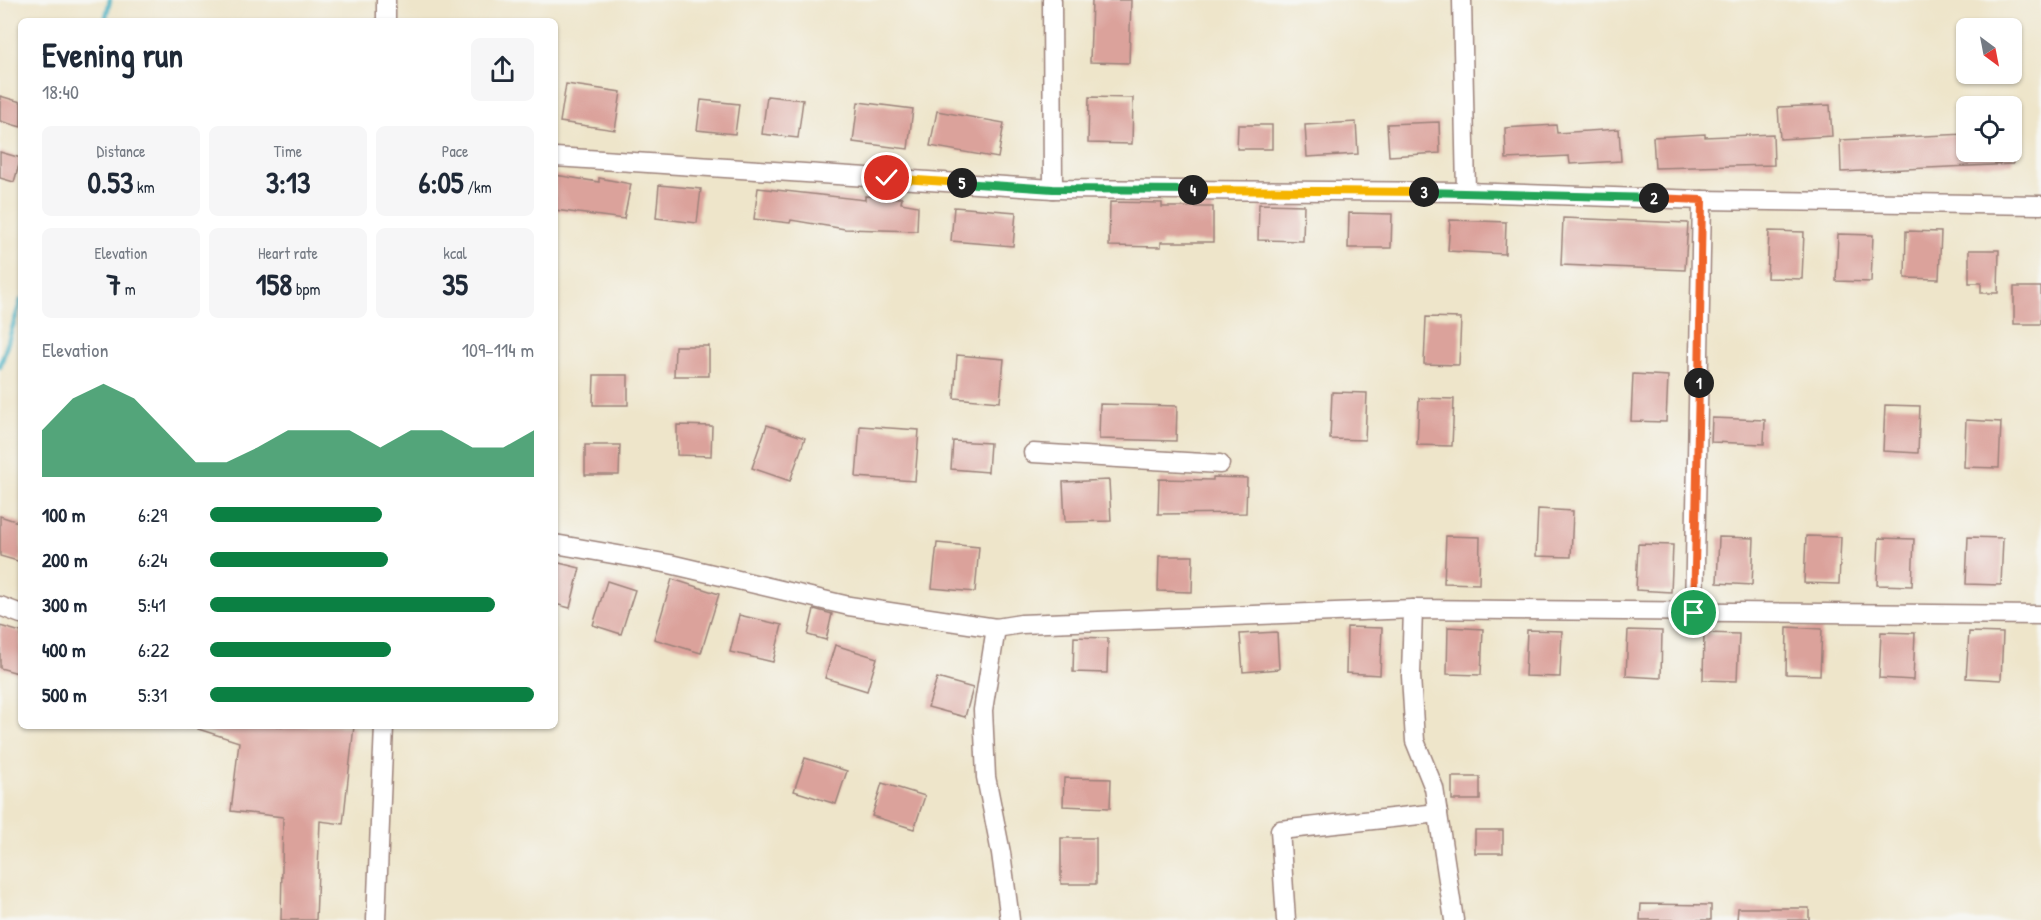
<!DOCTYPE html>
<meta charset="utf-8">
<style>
body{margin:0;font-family:"Patrick Hand",sans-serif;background:#f6f6f7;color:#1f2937;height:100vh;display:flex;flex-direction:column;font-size:22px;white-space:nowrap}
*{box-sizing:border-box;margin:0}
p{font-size:20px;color:#747a83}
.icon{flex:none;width:33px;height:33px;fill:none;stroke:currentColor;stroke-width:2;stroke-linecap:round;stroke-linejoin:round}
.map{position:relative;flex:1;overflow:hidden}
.side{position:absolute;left:18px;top:18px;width:540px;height:711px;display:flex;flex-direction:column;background:#fff;border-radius:9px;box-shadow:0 2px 4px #0004}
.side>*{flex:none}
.needle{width:39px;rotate:148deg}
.tools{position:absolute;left:1956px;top:18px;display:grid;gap:12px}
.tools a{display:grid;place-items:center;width:66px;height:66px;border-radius:9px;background:#fff;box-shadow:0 2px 4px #0004;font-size:30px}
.pin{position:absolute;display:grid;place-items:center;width:51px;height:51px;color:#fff;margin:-26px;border:3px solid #fff;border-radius:50%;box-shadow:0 2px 6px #0007}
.km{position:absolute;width:30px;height:30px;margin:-15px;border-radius:50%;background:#222;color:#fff;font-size:16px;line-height:30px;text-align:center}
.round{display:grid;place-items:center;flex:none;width:63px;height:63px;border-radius:9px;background:#f6f6f7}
.summary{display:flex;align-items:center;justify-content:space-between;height:102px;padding:0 24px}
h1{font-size:33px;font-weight:700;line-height:45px}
.metrics{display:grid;grid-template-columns:repeat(3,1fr);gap:9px;height:102px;padding:6px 24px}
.metrics div{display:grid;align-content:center;border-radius:9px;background:#f6f6f7;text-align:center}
.metrics b{font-size:30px;font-weight:700}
.metrics small{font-size:16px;font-weight:400}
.metrics p{font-size:16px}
.chart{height:168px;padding:12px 24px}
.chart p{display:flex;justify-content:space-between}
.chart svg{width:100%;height:108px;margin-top:6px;fill:#0b8043;opacity:.7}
ul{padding:0 24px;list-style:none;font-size:20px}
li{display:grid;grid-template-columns:96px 72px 1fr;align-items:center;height:45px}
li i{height:15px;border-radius:8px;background:#0b8043}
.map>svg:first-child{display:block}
</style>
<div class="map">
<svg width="2041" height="920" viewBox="0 0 2041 920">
<rect width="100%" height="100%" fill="#f6f6f2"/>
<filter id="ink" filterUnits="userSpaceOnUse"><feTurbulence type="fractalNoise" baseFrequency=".0167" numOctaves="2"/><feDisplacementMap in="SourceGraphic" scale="12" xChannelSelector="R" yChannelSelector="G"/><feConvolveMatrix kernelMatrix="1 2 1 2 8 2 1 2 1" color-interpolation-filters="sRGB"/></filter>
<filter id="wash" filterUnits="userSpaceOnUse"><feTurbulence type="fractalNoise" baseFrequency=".008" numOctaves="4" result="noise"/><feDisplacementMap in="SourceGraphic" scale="24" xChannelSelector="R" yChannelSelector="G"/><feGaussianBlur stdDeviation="1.35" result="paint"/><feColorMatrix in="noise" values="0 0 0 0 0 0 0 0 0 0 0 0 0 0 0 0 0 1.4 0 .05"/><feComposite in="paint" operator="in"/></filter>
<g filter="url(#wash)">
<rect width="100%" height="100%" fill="#eee5ca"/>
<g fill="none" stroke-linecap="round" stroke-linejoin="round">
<!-- stream -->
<g stroke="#45b0c3" stroke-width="4.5">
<polyline points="105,21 110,0"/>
<polyline points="0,367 21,300"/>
</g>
</g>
<g id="blocks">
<!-- building -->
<g fill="#dba29b">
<polygon points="1092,0 1131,0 1129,63 1090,62"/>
<polygon points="566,84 621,92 615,130 560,122"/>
<polygon points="0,96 21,102 21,127 0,121"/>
<polygon points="767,96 803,100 798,138 762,134"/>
<polygon points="1089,97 1133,98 1132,144 1088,143"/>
<polygon points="701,100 739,104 735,134 697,130"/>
<polygon points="858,102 913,109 908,149 853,142"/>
<polygon points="1830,105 1832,136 1780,139 1778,107"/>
<polygon points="937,111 1004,123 998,158 930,146"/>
<polygon points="1356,122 1358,154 1307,157 1305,125"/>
<polygon points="1439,122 1440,153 1389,156 1387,124"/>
<polygon points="1238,125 1272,125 1272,149 1237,149"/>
<polygon points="1556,125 1557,133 1619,129 1621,161 1570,164 1569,156 1506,159 1505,128"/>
<polygon points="1705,134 1705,137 1773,134 1774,165 1655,168 1653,137"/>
<polygon points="1966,134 1966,152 2012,152 2013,164 1841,172 1840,140"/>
<polygon points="0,152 21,158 14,182 0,178"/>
<polygon points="555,175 599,182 599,178 631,184 624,219 555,210"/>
<polygon points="659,185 701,189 697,223 656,218"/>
<polygon points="758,188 865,200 865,196 902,198 901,203 918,206 917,231 845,229 791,220 790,223 754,219"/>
<polygon points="1110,202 1162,203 1162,207 1213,207 1213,242 1161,242 1161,247 1109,246"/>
<polygon points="1259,204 1304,205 1303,241 1258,240"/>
<polygon points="954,207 1016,212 1013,246 951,241"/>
<polygon points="1349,213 1392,214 1391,248 1348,248"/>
<polygon points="1563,218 1688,223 1685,270 1561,265"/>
<polygon points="1450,220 1506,222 1505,254 1448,251"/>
<polygon points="1769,231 1804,232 1802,279 1767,278"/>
<polygon points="1906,231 1941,232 1939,279 1905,278"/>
<polygon points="1838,234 1873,235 1871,282 1836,281"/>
<polygon points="1969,250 1999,250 1998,293 1981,293 1981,283 1969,283"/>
<rect x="2014" y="287" width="27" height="37"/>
<polygon points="1426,317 1461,318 1459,365 1424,364"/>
<polygon points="675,346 709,346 709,376 674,376"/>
<polygon points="957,355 1004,359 1000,402 954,398"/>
<polygon points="1633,374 1668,376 1666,422 1631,421"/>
<polygon points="594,375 628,375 628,405 593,405"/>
<polygon points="1332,392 1367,393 1365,440 1330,439"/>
<polygon points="1419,398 1454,399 1452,446 1417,445"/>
<polygon points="1100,404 1177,406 1176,441 1099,439"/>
<polygon points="1885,405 1920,406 1918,453 1883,451"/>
<polygon points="1712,418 1765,420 1764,444 1711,442"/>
<polygon points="1966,420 2001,422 1999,468 1964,467"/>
<polygon points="677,425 712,426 711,456 677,455"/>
<polygon points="767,425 805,438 790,481 752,468"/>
<polygon points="860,426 919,430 915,481 856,477"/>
<polygon points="953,441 990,443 988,472 951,469"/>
<polygon points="585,445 620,445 619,475 585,475"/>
<polygon points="1213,477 1247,478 1246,513 1158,514 1159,479 1213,480"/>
<polygon points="1109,480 1111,521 1065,522 1063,482"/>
<polygon points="1538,509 1573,511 1571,557 1536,556"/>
<polygon points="0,516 21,523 21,562 0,556"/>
<polygon points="1446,536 1480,537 1479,584 1444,583"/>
<polygon points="1806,536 1841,537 1839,584 1804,583"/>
<polygon points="1719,537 1754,538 1752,585 1717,583"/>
<polygon points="1968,537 2003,538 2001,585 1966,584"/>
<polygon points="1879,538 1914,539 1912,586 1877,585"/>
<polygon points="937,543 979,547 975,592 932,588"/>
<polygon points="1638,544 1673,545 1671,592 1636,590"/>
<polygon points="1159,556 1193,556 1192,592 1158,591"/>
<polygon points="555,562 580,568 570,608 555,604"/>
<polygon points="672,579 719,594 701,653 654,639"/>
<polygon points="607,581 635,590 621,634 593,625"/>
<polygon points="814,609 832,614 826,640 808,635"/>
<polygon points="739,615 782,625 773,662 730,652"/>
<polygon points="0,626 21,632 21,674 0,668"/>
<polygon points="1347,627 1382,628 1380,675 1346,673"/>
<polygon points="1448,627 1483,629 1481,675 1447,674"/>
<polygon points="1787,627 1822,629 1820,675 1786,674"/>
<polygon points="1527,630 1562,631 1560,677 1525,676"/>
<polygon points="1628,630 1662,631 1661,678 1626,676"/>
<polygon points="1277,632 1279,669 1243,672 1240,634"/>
<polygon points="1881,632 1915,633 1913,680 1879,678"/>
<polygon points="1969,632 2003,633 2001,680 1966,678"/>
<polygon points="1704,633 1739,634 1737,681 1703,680"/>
<polygon points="1074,637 1108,638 1107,673 1073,672"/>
<polygon points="835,645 877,658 867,691 825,678"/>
<polygon points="937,678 973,688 965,717 928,707"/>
<polygon points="198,726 354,726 343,824 320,821 316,920 281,920 283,817 231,811 239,742 198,729"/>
<polygon points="805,758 847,771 836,804 794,791"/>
<rect x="1452" y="777" width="28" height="23"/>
<polygon points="1064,778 1111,779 1110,808 1063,806"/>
<polygon points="882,783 925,796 914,829 872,816"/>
<rect x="1475" y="830" width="28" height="23"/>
<rect x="1061" y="838" width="35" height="46"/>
<polygon points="1641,904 1711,905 1711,920 1640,920"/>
<polygon points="1738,908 1809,908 1809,920 1737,920"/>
</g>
</g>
</g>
<g filter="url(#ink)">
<use href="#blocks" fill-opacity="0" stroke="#9c827a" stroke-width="1.5"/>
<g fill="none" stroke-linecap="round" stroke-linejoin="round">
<!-- minor casing -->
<g stroke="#9c827a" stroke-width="21">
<g id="minor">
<polyline points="386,0 386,21"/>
<polyline points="1052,0 1053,189"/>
<polyline points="1462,0 1466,192"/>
<polyline points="555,157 1053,189 1466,192 1702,200 2041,205"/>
<polyline points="1033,453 1220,464"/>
<polyline points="555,544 670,564 849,606 996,628 1021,624 1413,609 2041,615"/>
<polyline points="0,606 21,614"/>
<polyline points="1413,609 1411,676 1415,741 1434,788 1454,920"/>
<polyline points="1694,613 1702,200"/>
<polyline points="996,628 983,710 986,777 1001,853 1010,920"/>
<polyline points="376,920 384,726"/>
<polyline points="1286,920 1280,830 1438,813"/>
</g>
</g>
<!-- minor -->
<use href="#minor" stroke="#fff" stroke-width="18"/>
</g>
</g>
<g fill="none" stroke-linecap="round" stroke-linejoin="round" filter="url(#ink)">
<!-- split-1 casing -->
<g stroke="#fff" stroke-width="12">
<polyline id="split-1" points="1694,613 1699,383"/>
</g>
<!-- split-2 casing -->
<g stroke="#fff" stroke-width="12">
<polyline id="split-2" points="1654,198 1702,200 1699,383"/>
</g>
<!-- split-3 casing -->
<g stroke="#fff" stroke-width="12">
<polyline id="split-3" points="1424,192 1654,198"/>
</g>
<!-- split-4 casing -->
<g stroke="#fff" stroke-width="12">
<polyline id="split-4" points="1193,190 1424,192"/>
</g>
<!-- split-5 casing -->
<g stroke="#fff" stroke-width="12">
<polyline id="split-5" points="962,183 1053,189 1193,190"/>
</g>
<!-- split-6 casing -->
<g stroke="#fff" stroke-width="12">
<polyline id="split-6" points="887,178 962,183"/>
</g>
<!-- split-1 -->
<use href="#split-1" stroke="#f0652b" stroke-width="8"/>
<!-- split-2 -->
<use href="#split-2" stroke="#f0652b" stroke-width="8"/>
<!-- split-3 -->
<use href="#split-3" stroke="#22a559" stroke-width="8"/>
<!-- split-4 -->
<use href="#split-4" stroke="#f5b400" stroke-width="8"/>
<!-- split-5 -->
<use href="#split-5" stroke="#22a559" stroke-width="8"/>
<!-- split-6 -->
<use href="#split-6" stroke="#f5b400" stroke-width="8"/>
</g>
</svg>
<div class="tools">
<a><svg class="needle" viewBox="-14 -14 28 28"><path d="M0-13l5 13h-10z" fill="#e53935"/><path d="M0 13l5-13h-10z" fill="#747a83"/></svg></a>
<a><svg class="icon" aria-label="locate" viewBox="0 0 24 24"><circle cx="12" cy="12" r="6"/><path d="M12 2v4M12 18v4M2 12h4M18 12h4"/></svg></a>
</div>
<div class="pin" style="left:1694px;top:613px;background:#1e9e55"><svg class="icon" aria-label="arrive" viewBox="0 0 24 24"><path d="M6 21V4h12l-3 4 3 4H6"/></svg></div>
<div class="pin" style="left:887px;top:178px;background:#d93025"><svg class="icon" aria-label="check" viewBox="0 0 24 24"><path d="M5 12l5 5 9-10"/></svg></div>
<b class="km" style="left:1699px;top:383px">1</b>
<b class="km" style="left:1654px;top:198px">2</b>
<b class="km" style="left:1424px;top:192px">3</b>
<b class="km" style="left:1193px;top:190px">4</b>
<b class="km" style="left:962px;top:183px">5</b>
<section class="side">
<div class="summary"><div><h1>Evening run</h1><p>18:40</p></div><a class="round"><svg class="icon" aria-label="share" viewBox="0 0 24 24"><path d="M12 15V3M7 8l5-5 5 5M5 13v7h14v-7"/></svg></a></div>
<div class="metrics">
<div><p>Distance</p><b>0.53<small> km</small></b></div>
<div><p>Time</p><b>3:13</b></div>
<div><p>Pace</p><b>6:05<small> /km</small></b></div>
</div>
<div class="metrics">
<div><p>Elevation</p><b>7<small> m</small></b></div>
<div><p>Heart rate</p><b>158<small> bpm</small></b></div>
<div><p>kcal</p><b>35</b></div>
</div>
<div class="chart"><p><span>Elevation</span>109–114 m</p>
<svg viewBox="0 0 160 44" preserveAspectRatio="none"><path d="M0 44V25L10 12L20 6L30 12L40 25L50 38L60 38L70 32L80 25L90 25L100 25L110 32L120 25L130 25L140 32L150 32L160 25V44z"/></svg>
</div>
<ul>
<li><b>100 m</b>6:29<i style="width:53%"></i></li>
<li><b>200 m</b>6:24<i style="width:55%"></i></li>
<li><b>300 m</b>5:41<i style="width:88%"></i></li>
<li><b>400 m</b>6:22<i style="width:56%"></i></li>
<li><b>500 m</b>5:31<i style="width:100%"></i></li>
</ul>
</section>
</div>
